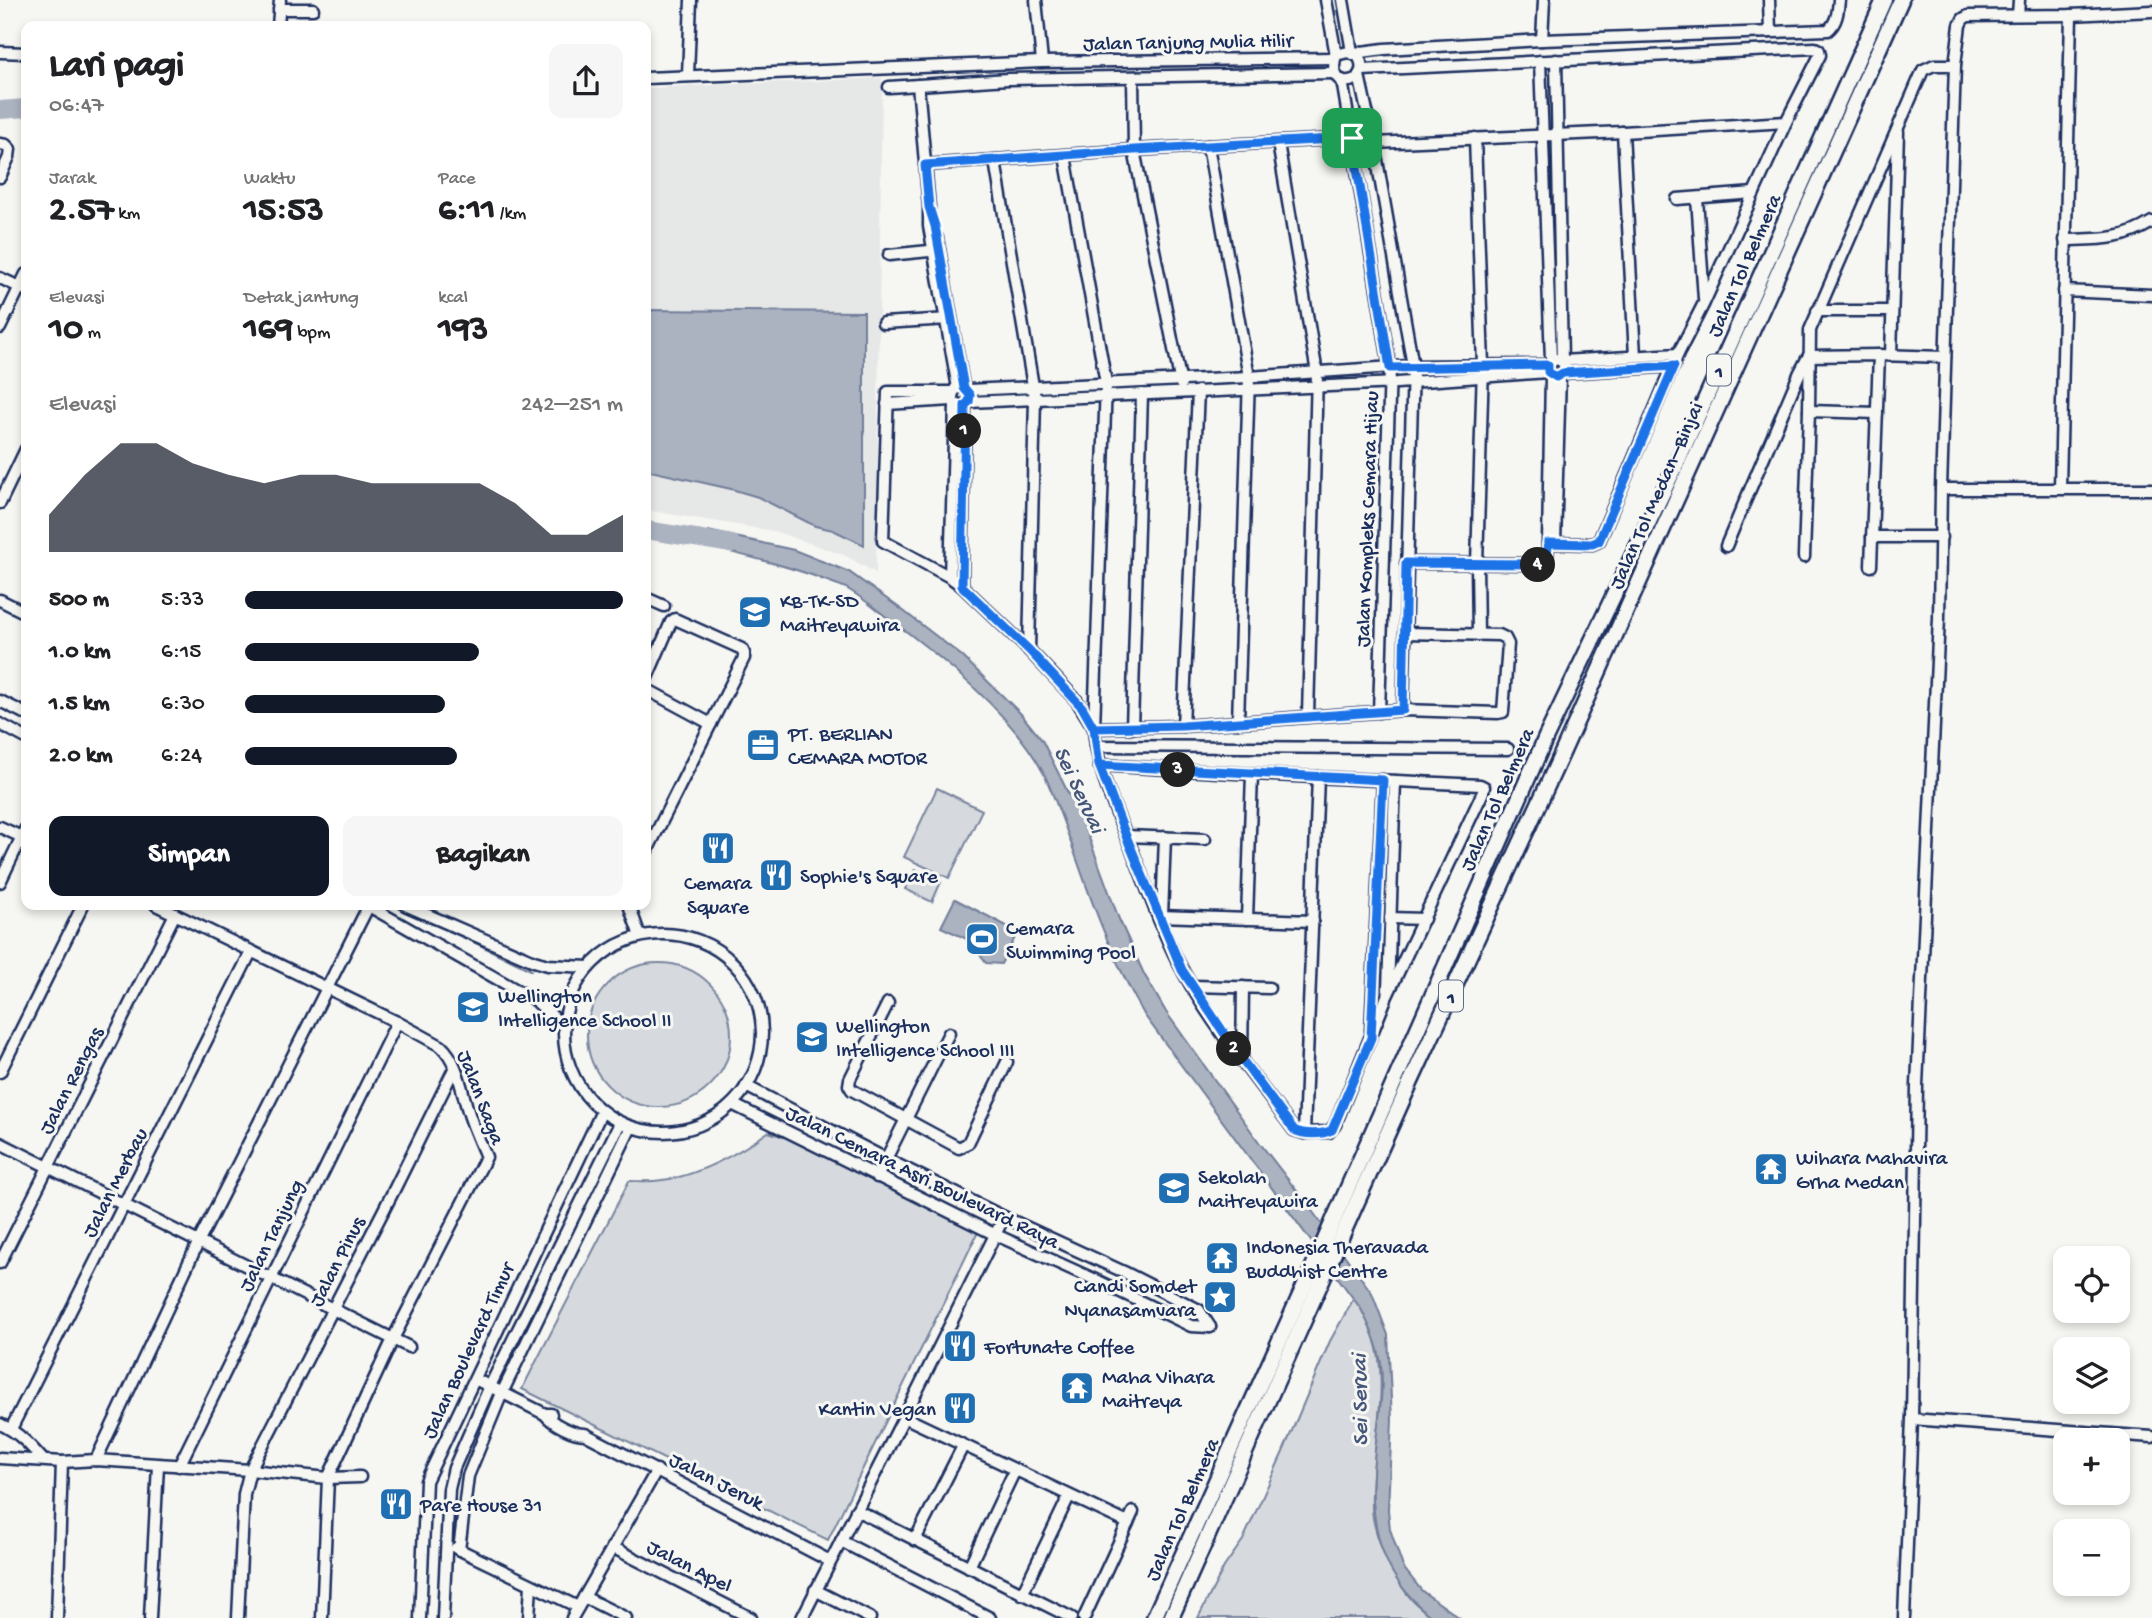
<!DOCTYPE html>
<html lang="id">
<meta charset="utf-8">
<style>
body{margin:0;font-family:"Gochi Hand",sans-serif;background:#f6f6f6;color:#202124;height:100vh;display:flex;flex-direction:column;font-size:26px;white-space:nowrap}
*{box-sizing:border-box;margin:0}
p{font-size:23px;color:#757577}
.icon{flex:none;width:38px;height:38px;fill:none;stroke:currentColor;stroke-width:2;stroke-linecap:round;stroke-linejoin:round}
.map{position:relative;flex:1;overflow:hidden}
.panel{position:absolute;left:21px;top:21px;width:630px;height:889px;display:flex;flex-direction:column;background:#fff;border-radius:14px;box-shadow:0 4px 10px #0003}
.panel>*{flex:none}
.controls{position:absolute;left:2053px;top:1246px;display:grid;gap:14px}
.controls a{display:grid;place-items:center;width:77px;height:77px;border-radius:14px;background:#fff;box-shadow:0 4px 10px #0003;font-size:35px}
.pin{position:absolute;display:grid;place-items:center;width:60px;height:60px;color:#fff;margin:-30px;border-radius:14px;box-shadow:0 4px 10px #0006}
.km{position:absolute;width:35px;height:35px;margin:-18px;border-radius:50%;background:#222;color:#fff;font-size:19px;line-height:35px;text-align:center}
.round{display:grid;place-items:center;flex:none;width:74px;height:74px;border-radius:14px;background:#f6f6f6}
.overview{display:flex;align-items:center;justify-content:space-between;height:119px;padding:0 28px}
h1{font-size:38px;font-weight:800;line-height:52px}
.metrics{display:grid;grid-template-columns:repeat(3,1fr);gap:10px;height:119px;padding:7px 28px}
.metrics div{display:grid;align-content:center}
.metrics b{font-size:35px;font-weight:800}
.metrics small{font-size:19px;font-weight:400}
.metrics p{font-size:19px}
.chart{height:196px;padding:14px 28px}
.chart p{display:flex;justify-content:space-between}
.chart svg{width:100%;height:126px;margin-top:7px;fill:#111827;opacity:.7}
.cta{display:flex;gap:14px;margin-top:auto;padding:14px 28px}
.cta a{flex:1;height:80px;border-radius:14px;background:#111827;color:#fff;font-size:28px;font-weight:800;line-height:80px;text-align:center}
.cta a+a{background:#f6f6f6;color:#202124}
ul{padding:0 28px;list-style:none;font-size:23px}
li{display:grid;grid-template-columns:112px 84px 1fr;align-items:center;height:52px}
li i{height:18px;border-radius:9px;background:#111827}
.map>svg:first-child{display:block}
</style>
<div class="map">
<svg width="2152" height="1618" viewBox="0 0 2152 1618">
<rect width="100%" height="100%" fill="#f6f6f2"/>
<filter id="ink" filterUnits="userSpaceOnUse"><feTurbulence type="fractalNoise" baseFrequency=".0143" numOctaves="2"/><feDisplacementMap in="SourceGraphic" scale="14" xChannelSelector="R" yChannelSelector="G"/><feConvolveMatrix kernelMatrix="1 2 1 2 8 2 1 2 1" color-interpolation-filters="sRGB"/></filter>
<g filter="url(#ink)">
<!-- built -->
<polygon fill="#e6e7e7" points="882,78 876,573 844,555 774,531 646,510 646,88"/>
<!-- green -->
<g fill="#d6d9dd" stroke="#78849e" stroke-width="2">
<polygon points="937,788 982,810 949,878 904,857"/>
<polygon points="915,869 941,882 932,902 905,889"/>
<circle cx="659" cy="1035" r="72"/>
<path d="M768,1132L798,1141L979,1230L828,1540L522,1389L629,1181C640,1181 651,1182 662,1180C696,1177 741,1152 768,1132Z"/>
<path d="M1354,1298C1403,1364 1369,1434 1372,1508C1373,1536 1394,1580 1413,1601C1419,1607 1427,1612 1434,1618H1198L1224,1567L1243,1540L1283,1452L1330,1341Z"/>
</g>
<!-- water -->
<g fill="#abb2c0" stroke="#717e99" stroke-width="2">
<polygon points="646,310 864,312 864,545 833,530 815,526 758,497 731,489 646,470"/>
<path d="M708,531L794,550L849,572L901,609L962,656L1021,714L1042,740L1085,827L1119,919L1144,974L1166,1012L1259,1142L1310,1208L1372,1293L1388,1335L1392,1420L1388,1510L1390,1529L1403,1567L1422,1591L1460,1618C1453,1618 1440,1618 1434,1618C1426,1614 1412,1599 1406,1592C1373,1553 1369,1499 1375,1450C1378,1421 1384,1393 1381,1364C1378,1344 1370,1327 1361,1309L1145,1016C1121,975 1102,930 1086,885C1073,849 1061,812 1045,776C1015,716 940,655 885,616C873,607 860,596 846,588C837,584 826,581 817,577C782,564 746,556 709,547Z"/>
<polygon points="955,899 1018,932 1001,964 986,963 969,940 941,927"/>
</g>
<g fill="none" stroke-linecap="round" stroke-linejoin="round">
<!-- stream -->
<polyline stroke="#717e99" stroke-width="2.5" points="435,923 531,970"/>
<!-- river -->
<g stroke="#abb2c0" stroke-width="18">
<polyline points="0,110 26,108"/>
<polyline points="646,530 732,544"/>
</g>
<!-- minor casing -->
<g stroke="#1b2f5e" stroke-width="15">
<g id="minor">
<polyline points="1036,0 1042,62"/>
<polyline points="1326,0 1336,55"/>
<polyline points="1343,0 1352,52"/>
<polyline points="1769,0 1770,32"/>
<polyline points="279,9 313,9"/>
<polyline points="2018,15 2019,0"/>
<polyline points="278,26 280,0"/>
<polyline points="1542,40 1544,0"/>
<polyline points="0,52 26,53"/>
<path d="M1348,52L1358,56C1363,64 1363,71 1356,79C1336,87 1331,72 1336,55Z"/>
<path d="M1354,53L1384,49L1542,40L1828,30C1837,23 1838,11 1839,0"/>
<path d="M1556,60L1562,361L1565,367L1563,373C1558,378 1553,377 1548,372V365L1555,359L1562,361L1678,354"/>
<polyline points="1540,61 1551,360"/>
<polyline points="1362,70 1815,48 1819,50 1820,55 1786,122 1704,303 1678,354 1599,541 1592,544 1548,543 1547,561 1541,564 1406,563"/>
<polyline points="688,75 691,0"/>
<polyline points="1359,75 1374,143 1413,366 1403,710"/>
<polyline points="646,78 1042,62 1335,58"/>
<polyline points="1133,78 1134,150 1181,384"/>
<polyline points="1342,80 1390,368 1379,712"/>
<polyline points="918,85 929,207 929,226 958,388"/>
<polyline points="889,87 1008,79 1334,73"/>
<polyline points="1623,132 1635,356"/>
<polyline points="1475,138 1483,365 1477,564 1478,635"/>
<polyline points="1278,143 1317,373 1308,716"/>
<polyline points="1374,143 1623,132 1786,122"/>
<polyline points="0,144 6,145 10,149 9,157 0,177"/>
<polyline points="1208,146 1249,377 1238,722"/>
<path d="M1065,156L1106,383L1094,728C1097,771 1116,811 1132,850C1148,890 1163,935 1184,973C1214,1028 1257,1080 1294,1130L1304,1133L1329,1132L1335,1125L1387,996L1483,792L1484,787L1480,785L1252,774L1099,765"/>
<polyline points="995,161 1035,398 1029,650"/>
<polyline points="925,165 1134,150 1352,138"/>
<polyline points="1697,198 1704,299"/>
<polyline points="1677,199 1754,193"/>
<polyline points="937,238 963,385"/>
<path d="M2065,240C2100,239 2122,241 2152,222"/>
<polyline points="889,255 939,250"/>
<polyline points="0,278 26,290"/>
<polyline points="2064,291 2152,295"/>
<polyline points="1817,311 1891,311"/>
<polyline points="883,323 949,319"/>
<polyline points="0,328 26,274"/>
<polyline points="1891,355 1898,132"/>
<polyline points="1809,356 1879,355 1945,357"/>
<polyline points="1563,373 1674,366"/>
<polyline points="955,389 951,398 957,405 966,405 970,397"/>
<polyline points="968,390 1249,377 1407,366 1548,365"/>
<polyline points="952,392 888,392 883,541 950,577 962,586 1029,650 1077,701 1094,728"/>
<polyline points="969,402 1397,383 1548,372"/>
<polyline points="887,404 952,400"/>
<polyline points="1809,411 1877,413"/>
<polyline points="2060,488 2071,15"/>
<polyline points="1941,489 2152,489"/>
<polyline points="0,503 26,449"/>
<polyline points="1872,537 1941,537"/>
<polyline points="1548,543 1551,375"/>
<polyline points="1555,543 1560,375"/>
<polyline points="1726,546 1800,372 1808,357"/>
<polyline points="1804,557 1809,411 1810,330 1923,70 1934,65 1955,65"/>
<polyline points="1871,566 1879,355"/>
<polyline points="950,577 955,404"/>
<polyline points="962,586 965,405"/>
<polyline points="646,598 664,606"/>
<polyline points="0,600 26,613"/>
<polyline points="646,680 671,622 675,619 742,649 744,653 744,658 646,853"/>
<polyline points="646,689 711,724"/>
<polyline points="0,701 26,714"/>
<polyline points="0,724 26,738"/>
<polyline points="1183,726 1198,391"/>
<polyline points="1094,728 1183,726 1403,710 1498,713 1503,712 1508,644 1505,638 1499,635 1405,633"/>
<polyline points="1132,728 1142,394"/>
<polyline points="1096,746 1508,749"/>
<polyline points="0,827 26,839"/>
<polyline points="1126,836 1205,839"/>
<polyline points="0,882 26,828"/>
<path d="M156,905L397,1022L441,1046C460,1063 462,1097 471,1120C475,1132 481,1144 486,1157L393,1339L328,1478L322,1618"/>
<polyline points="367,905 536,1001 564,1027"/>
<polyline points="405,905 534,961 548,965 589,967"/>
<polyline points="629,905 640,936"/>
<polyline points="1159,916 1313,921"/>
<polyline points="1162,916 1165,837"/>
<polyline points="1390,918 1424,919"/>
<polyline points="1247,919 1252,774"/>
<circle cx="663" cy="1033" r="99"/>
<polyline points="1192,986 1269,988"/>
<polyline points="1388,990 1395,781"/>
<polyline points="888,1003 850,1079 849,1085 852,1090 959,1148 968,1143 1007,1062"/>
<polyline points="1371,1031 1383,780"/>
<polyline points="1242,1060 1243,987"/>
<polyline points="0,1072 83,905"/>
<polyline points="746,1086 886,1159 1004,1217 1124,1272 1199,1310 1210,1327"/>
<polyline points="732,1104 994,1234 1098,1281 1191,1326 1210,1327"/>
<polyline points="1304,1133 1318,777"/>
<polyline points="0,1143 409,1347"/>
<polyline points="877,1177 949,1033"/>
<polyline points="0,1263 175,914"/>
<polyline points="475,1379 545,1414 551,1414"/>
<path d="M545,1414C552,1424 573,1434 585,1434L830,1561"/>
<polyline points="904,1417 1004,1217"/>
<polyline points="1912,1419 2152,1437"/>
<path d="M0,1424C18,1432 30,1445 43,1460"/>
<polyline points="11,1429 251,952"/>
<polyline points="0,1458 62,1462 96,1460 250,1470 328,1478 360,1477"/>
<polyline points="96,1460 199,1241 369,905"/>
<polyline points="179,1466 397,1022"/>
<polyline points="856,1510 1072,1618"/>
<polyline points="915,1540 963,1446"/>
<polyline points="841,1541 990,1618"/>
<polyline points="612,1547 751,1618"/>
<polyline points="456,1548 578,1607"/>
<polyline points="459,1550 468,1476 502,1393 631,1127"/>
<polyline points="969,1567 1015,1470"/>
<polyline points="815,1590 870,1618"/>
<polyline points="1022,1594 1069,1496"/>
<polyline points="584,1597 626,1618"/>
<polyline points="57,1618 62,1462"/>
<polyline points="150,1618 158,1465"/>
<polyline points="238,1618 244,1494 250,1470 393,1192 454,1069"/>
<polyline points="420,1618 426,1481 602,1111"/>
<polyline points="443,1618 449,1489 454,1468 490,1386 620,1123"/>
<polyline points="529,1618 531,1585"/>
<polyline points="572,1618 657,1470"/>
<polyline points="802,1618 904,1417 1128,1523"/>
<polyline points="1084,1618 1133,1512"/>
<polyline points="1904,1618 1912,1419 1917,1085 1939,618 1941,489 1955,65 1960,25 1963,19 1968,16 2071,15 2152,11"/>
</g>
</g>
<!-- highway casing -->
<g stroke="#1b2f5e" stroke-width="19">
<g id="highway">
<polyline points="1154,1618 1313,1267 1546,737 1675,467 1884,0"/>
<polyline points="1171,1618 1402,1101 1559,760 1901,0"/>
</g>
</g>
<!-- minor -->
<use href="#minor" stroke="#f6f6f2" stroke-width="10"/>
<!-- highway -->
<use href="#highway" stroke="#f6f6f2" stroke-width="14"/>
</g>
</g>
<g fill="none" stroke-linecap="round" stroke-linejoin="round" filter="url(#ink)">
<!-- route casing -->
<g stroke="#fff" stroke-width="14">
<path id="route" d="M1352,138L1134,150L925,165L929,207L935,226L964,388L970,395L969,402L965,405L962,586L1029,650L1082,707L1094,728L1099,765L1126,836L1182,970L1242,1060L1294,1130C1304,1135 1322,1135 1332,1130L1371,1038L1383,780L1099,765L1094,728L1183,726L1403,710L1406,563L1541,564L1547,561L1548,543L1592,544L1599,541L1674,366L1563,373L1556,377L1548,372V365L1390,368L1352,138"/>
</g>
<!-- route -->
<use href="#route" stroke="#1a73e8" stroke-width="9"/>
</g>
<!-- icons -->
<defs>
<g id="school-square" transform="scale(1.75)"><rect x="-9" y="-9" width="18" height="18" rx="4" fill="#1f6fb2" stroke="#f6f6f2"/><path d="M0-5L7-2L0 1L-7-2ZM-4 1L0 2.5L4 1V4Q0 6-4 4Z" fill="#fff"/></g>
<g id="office-square" transform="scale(1.75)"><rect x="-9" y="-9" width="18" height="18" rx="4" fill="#1f6fb2" stroke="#f6f6f2"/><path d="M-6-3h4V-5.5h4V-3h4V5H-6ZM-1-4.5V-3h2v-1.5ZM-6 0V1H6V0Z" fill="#fff"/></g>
<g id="restaurant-square" transform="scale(1.75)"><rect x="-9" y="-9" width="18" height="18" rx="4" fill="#1f6fb2" stroke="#f6f6f2"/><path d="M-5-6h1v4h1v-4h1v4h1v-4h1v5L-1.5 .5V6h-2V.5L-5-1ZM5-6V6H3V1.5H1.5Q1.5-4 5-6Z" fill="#fff"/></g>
<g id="stadium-square" transform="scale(1.75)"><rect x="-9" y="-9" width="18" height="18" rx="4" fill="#1f6fb2" stroke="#f6f6f2"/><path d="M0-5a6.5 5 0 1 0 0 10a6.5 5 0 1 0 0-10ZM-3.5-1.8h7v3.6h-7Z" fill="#fff"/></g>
<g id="temple-square" transform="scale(1.75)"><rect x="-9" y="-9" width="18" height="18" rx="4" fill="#1f6fb2" stroke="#f6f6f2"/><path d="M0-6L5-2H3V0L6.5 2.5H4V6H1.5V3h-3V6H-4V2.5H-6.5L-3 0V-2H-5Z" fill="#fff"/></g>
<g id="sight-square" transform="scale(1.75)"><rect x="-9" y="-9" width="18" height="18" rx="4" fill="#1f6fb2" stroke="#f6f6f2"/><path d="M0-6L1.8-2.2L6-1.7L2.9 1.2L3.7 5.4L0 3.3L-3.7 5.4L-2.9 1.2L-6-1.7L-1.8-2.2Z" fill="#fff"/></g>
</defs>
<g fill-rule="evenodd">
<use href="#school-square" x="755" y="612"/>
<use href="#office-square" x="763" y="745"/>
<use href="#restaurant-square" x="718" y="848"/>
<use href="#restaurant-square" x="776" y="875"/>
<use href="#stadium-square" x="982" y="939"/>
<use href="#school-square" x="473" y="1007"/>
<use href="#school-square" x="812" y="1037"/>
<use href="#temple-square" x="1771" y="1169"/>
<use href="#school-square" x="1174" y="1188"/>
<use href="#temple-square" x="1222" y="1258"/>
<use href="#sight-square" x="1220" y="1297"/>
<use href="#restaurant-square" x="960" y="1346"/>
<use href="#temple-square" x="1077" y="1388"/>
<use href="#restaurant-square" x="960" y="1408"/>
<use href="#restaurant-square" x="396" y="1504"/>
</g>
<g text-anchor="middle" stroke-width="6" stroke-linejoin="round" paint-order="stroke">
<!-- shield labels -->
<g fill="#f6f6f2" stroke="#5d6b8a" stroke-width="2">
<rect x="1707" y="354.5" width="24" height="31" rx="5"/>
<rect x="1439" y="980.5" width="24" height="31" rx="5"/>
</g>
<g font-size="19" font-weight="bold" fill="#1b2f5e">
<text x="1719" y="377">1</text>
<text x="1451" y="1003">1</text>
</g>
<!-- street labels -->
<g font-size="21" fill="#1b2f5e" stroke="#f6f6f2">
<text transform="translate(1188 41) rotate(-1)" y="7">Jalan Tanjung Mulia Hilir</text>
<text transform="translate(1743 265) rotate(-66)" y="7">Jalan Tol Belmera</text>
<text transform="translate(1655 495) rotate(-66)" y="7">Jalan Tol Medan–Binjai</text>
<text transform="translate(1366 519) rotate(-88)" y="7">Jalan Kompleks Cemara Hijau</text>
<text transform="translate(1496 799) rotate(-66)" y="7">Jalan Tol Belmera</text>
<text transform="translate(70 1080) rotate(-63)" y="7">Jalan Rengas</text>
<text transform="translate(482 1097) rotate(69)" y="7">Jalan Saga</text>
<text transform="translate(923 1176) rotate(26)" y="7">Jalan Cemara Asri Boulevard Raya</text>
<text transform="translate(114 1182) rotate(-63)" y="7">Jalan Merbau</text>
<text transform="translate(270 1235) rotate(-64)" y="7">Jalan Tanjung</text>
<text transform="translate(336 1261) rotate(-63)" y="7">Jalan Pinus</text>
<text transform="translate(467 1350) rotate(-65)" y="7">Jalan Boulevard Timur</text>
<text transform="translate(717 1480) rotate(27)" y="7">Jalan Jeruk</text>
<text transform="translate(1181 1509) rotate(-66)" y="7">Jalan Tol Belmera</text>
<text transform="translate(690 1565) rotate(27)" y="7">Jalan Apel</text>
</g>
<!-- poi labels -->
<g font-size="21" fill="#1b2f5e" stroke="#f6f6f2" text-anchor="start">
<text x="780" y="607">KB-TK-SD<tspan x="780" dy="24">Maitreyawira</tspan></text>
<text x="788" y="740">PT. BERLIAN<tspan x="788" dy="24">CEMARA MOTOR</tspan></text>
<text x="800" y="882">Sophie's Square</text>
<text x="718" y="889" text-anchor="middle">Cemara<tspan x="718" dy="24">Square</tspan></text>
<text x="1006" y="934">Cemara<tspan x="1006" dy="24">Swimming Pool</tspan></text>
<text x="498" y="1002">Wellington<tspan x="498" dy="24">Intelligence School II</tspan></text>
<text x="836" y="1032">Wellington<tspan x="836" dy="24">Intelligence School III</tspan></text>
<text x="1796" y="1164">Wihara Mahavira<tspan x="1796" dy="24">Grha Medan</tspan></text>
<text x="1198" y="1183">Sekolah<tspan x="1198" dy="24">Maitreyawira</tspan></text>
<text x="1246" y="1253">Indonesia Theravada<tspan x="1246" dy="24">Buddhist Centre</tspan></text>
<text x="1196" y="1292" text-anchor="end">Candi Somdet<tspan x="1196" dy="24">Nyanasamvara</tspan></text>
<text x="984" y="1353">Fortunate Coffee</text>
<text x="1102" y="1383">Maha Vihara<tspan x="1102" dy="24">Maitreya</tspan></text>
<text x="936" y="1415" text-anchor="end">Kantin Vegan</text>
<text x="420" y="1511">Pare House 31</text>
</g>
<!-- water labels -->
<g font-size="23" font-style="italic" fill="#46567b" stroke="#f6f6f2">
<text transform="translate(1081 789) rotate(65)" y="8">Sei Seruai</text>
<text transform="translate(1358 1400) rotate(-91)" y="8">Sei Seruai</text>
</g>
</g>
</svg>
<div class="controls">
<a><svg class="icon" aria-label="locate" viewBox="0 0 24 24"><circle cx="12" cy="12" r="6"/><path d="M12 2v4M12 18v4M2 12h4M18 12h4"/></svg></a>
<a><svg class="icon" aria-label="layers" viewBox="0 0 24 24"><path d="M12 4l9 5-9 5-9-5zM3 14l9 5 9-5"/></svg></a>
<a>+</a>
<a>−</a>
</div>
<div class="pin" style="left:1352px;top:138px;background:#1e9e55"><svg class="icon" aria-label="arrive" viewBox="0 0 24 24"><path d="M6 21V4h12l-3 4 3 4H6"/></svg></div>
<b class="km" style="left:964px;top:431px">1</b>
<b class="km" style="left:1234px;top:1049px">2</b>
<b class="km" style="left:1178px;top:770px">3</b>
<b class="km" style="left:1538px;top:565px">4</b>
<section class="panel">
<div class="overview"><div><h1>Lari pagi</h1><p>06:47</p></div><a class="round"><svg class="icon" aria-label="share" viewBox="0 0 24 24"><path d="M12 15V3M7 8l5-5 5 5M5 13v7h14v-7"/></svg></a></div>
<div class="metrics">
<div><p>Jarak</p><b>2.57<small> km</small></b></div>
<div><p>Waktu</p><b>15:53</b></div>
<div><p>Pace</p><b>6:11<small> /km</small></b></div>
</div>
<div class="metrics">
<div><p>Elevasi</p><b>10<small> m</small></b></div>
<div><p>Detak jantung</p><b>169<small> bpm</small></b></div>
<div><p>kcal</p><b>193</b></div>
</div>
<div class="chart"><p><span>Elevasi</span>242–251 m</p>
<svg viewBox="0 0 160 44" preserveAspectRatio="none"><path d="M0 44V31L10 17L20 6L30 6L40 13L50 17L60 20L70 17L80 17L90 20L100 20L110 20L120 20L130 27L140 38L150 38L160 31V44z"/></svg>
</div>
<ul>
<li><b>500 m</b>5:33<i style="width:100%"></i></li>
<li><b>1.0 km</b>6:15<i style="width:62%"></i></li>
<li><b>1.5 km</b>6:30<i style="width:53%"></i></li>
<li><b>2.0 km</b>6:24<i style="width:56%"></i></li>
</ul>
<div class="cta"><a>Simpan</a><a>Bagikan</a></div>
</section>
</div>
